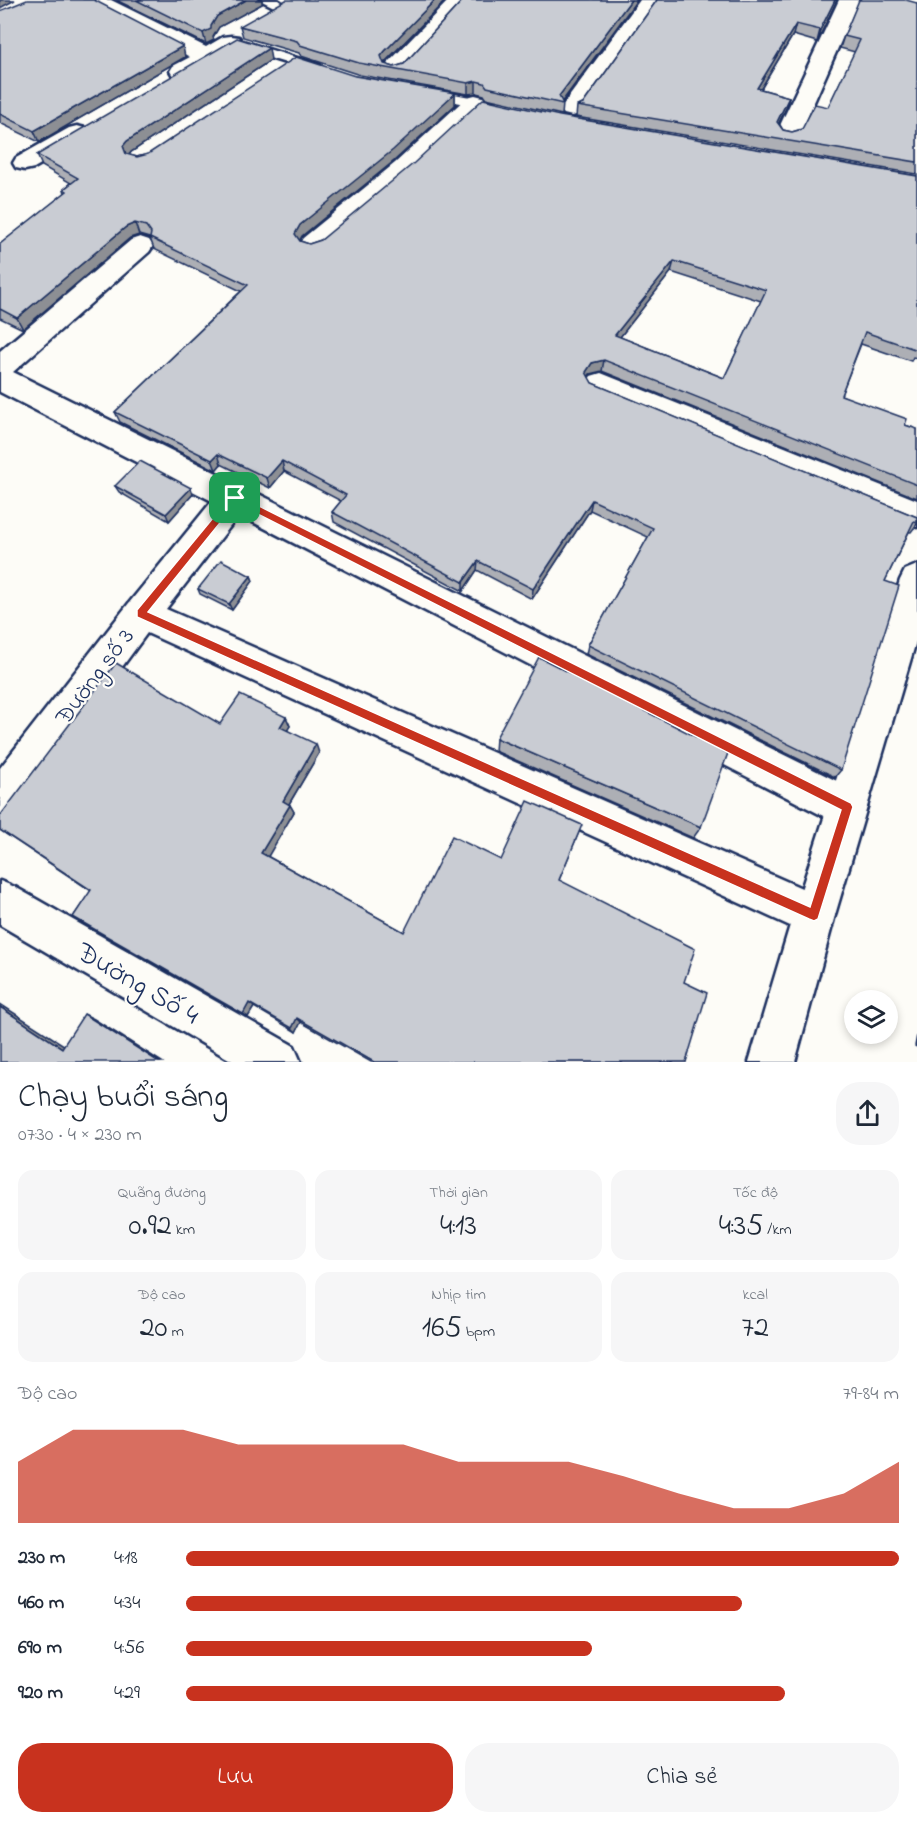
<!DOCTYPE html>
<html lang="vi">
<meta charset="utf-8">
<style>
body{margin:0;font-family:"Indie Flower",sans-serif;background:#f6f6f7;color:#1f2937;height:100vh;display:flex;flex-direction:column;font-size:22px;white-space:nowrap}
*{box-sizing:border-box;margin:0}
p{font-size:20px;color:#747a83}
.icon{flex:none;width:33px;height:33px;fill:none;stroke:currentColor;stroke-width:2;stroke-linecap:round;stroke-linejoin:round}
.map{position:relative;height:1062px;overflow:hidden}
.drawer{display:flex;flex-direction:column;background:#fff;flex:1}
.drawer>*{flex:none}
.buttons{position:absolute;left:844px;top:990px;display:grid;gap:12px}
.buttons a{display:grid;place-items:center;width:54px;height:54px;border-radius:50%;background:#fff;box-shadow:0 3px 9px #0003;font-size:30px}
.pin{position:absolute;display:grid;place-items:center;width:51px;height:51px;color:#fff;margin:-26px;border-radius:12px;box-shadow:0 3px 9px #0006}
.round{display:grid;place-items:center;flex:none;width:63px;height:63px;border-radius:24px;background:#f6f6f7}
.head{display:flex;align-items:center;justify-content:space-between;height:102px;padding:0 18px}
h1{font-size:33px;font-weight:600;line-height:45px}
.stats{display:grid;grid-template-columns:repeat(3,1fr);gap:9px;height:102px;padding:6px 18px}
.stats div{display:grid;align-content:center;border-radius:15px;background:#f6f6f7;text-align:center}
.stats b{font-size:30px;font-weight:600}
.stats small{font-size:16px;font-weight:400}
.stats p{font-size:16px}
.chart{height:168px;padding:12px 18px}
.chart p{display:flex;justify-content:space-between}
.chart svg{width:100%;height:108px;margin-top:6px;fill:#c8321e;opacity:.7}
.primary-button{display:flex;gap:12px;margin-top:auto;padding:12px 18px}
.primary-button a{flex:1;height:69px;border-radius:24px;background:#c8321e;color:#fff;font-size:24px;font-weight:600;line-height:69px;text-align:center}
.primary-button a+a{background:#f6f6f7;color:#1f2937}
ul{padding:0 18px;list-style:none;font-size:20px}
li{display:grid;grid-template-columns:96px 72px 1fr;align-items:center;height:45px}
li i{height:15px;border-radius:8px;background:#c8321e}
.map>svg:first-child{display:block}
</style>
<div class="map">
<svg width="917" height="1062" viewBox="0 0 917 1062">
<rect width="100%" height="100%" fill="#fdfcf7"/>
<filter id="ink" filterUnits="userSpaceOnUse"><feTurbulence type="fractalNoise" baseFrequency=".0167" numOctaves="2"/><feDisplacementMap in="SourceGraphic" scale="12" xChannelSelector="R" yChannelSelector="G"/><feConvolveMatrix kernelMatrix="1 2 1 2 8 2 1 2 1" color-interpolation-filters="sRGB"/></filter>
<g filter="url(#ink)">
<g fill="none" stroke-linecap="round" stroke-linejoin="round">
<!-- service casing -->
<g stroke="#1b2f5e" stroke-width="5">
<g id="service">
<polygon points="260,0 278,0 285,5 278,9"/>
<polygon points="242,41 320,65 322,68 315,72 237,48 235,45"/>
<polygon points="428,89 491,101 498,105 491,109 423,96 421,93 423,90"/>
</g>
</g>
<!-- minor casing -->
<g stroke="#1b2f5e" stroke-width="5">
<g id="minor">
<polygon points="85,0 111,0 206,47 223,37 231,36 239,37 242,42 239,47 189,76 181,78 173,76 170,71 173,66 190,57 88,4"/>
<polygon points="449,0 470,0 403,74 395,76 387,74 384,69 387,64"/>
<polygon points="640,0 660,0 580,114 572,116 564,114 560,109"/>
<polygon points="839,0 859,0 800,134 796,139 788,141 780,139 776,134"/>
<polygon points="475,95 483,97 486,102 483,107 413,173 321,250 312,253 303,250 299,244 303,238 395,163 467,97"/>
<polygon points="77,126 85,128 89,133 85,138 34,168 25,170 16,168 13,163 16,158 69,128"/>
<polygon points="140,237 149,240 153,246 149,252 13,372 861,793 867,807 861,821 847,827 833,821 239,515 166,609 829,900 835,915 829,930 814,936 799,930 147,633 14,814 0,819 0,768 129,603 212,501 0,392 0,351 131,240"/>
<polygon points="601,373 917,500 917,527 591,392 586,384 591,376"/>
<polygon points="0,881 15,887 294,1046 301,1062 234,1062 0,925"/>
</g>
</g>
<!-- tertiary casing -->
<g stroke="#1b2f5e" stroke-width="5">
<polygon id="tertiary" points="917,565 917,638 835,915 795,1062 749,1062 793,915 900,580 905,570"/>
</g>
<!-- service -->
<use href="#service" fill="#fdfcf7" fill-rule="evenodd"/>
<!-- minor -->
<use href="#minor" fill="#fdfcf7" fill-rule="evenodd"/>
<!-- tertiary -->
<use href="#tertiary" fill="#fdfcf7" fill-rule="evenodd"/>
</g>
<!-- wall -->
<g fill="#adafb5" stroke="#1b2f5e" stroke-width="1.5" fill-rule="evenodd">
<polygon points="116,0 262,0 262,4 219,27 213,37 214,40 206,44"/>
<polygon points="463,0 637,0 562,102 563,104 562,115 486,98 484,95 476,93 468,94 360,75 301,56 299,53 243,37 240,26 385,62 385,64 394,67 404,64"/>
<polygon points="657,0 837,0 817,42 793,35 761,89 789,97 786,108 779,123 783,130 792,132 802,129 828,107 855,52 840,48 844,36 917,3 917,174 576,117 577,106 583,104"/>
<polygon points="0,11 185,57 39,142 0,123"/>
<path d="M271,60L131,152L129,155L137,157L148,154L355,76L455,93V105L394,161L302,236L300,240V241L309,244L321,240L560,116L917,176V358L913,357L911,361L861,344L841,395L905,425L917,429V498L602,371L590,374L588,377L592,383L917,517V524L911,532H909L885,581L841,770L835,777L586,654L588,645L648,537L590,510L532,599L477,570L463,591L334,522L332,512L341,501L284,471L270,488L221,464L216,470L120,422L115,412L241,291L154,249L150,238L139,235L130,238L23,329L0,318V244L65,193L64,189L71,183L42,166L37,155ZM671,272L761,301L724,378L620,337Z"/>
<polygon points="115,486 193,494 169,521 119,492"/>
<polygon points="251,576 253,581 232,610 200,594 198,589"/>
<polygon points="286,717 290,726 287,730 319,753 289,804 290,805 294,812 267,856 404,932 501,860 579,832 559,880 684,982 686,1062 371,1062 301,1022 296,1032 254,1007 248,1017 81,922 73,917 91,891 0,830 0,816 220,724"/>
<polygon points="496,738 701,827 693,838 495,751"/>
<polygon points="917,1035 917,1047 915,1046"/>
</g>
<!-- shaded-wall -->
<g fill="#8d8f94" stroke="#1b2f5e" stroke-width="1.5">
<polygon points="0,0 15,0 0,8"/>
<polygon points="246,0 262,0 262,4 219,27 213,37 214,40 206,44 203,33 211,26 217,16"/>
<polygon points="435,0 446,0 385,62 382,68 381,56 385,51"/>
<polygon points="631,0 637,0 561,103 559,96"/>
<polygon points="835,0 837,0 817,42 820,30"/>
<polygon points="796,24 793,35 754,100 757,88"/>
<polygon points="183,46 185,57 39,142 34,131"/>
<polygon points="269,48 271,60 131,152 127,158 123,146 127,141"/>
<polygon points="476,81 476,93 468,94 468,83"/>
<polygon points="455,93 455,105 394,161 302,236 297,245 295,234 300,225"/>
<polygon points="789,97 786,108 774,133 777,122"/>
<polygon points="135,223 139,235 130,238 23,329 17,318 126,227"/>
<polygon points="674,261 671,272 613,346 615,335"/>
<polygon points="604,360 602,371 590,374 584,383 586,372 592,363"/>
<polygon points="218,454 221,464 216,470 212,460"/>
<polygon points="282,461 284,471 270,488 267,478"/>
<polygon points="191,488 193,494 169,521 166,514"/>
<polygon points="592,500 590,510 532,599 533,589"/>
<polygon points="478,561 477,570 463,591 463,582"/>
<polygon points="251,576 253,581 232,610 229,604"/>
<polygon points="286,717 290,726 284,736 280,727"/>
<polygon points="316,744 319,753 286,809 283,801"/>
<polygon points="290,805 294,812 266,860 261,853"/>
<polygon points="249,1003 254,1007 248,1017 243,1014"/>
<polygon points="0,1004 73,1051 62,1048 0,1007"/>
<polygon points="84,1014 94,1019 162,1062 159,1062"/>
<polygon points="297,1018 301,1022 296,1032 292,1028"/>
</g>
<!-- building -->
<g fill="#c9ccd3" stroke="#1b2f5e" stroke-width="1.5" fill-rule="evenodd">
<polygon points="27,0 94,0 183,46 34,131 0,114 0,11"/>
<polygon points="136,0 246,0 217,16 211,26 211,29 203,33"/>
<polygon points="286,0 435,0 385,51 381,56 384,64 394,67 404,64 463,0 631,0 559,96 563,104 487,87 484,83 476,81 468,83 359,63 300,45 297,41 240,26"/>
<polygon points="657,0 835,0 820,30 796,24 757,88 789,97 777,122 783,130 792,132 802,129 815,104 828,107 860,40 844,36 859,0 906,0 917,3 917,162 577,106 583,104"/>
<path d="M237,38L269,48L127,141L123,146L126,154L137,157L148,154L296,57L355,76L455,93L393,150L300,225L295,234L300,241L309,244L321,240L414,163L483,99L560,116L917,176V350L865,332L841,395L907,419L905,425L917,429V485L604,360L592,363L586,372L592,383L917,517V522L914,521L885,581L899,586L841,770L588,645L653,528L592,500L533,589L478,561L463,582L332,512L346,495L282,461L267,478L218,454L212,460L115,412L248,285L150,238L151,233L146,226L135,223L126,227L17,318L0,309V244L67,191L64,189L78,178L37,155ZM674,261L766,290L724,378L615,335Z"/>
<polygon points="140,461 191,488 166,514 115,486"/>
<polygon points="221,560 251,576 229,604 198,589"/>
<polygon points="539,657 728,753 701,827 496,738"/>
<polygon points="116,663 220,724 240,695 286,717 280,727 316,744 283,801 290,805 261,853 404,932 452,836 501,860 528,801 582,825 559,880 695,949 684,982 707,993 686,1062 374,1062 297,1018 292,1028 249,1003 243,1014 73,917 91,890 0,830 0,816"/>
<polygon points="0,1007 62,1048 84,1014 159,1062 0,1062"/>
</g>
</g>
<!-- route -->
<path fill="#c8321e" stroke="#fff" stroke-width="1.5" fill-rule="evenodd" d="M235,494L851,803L853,807L818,919L814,921L809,919L137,617V610L232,495ZM236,503L841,810L810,907L148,612Z"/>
<g text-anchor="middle" stroke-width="4.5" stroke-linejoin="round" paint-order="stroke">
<!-- street labels -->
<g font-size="24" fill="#1b2f5e" stroke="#fdfcf7">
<text transform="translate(94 676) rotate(-53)" y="8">Đường số 3</text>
</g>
<!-- near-street labels -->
<g font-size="28" fill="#1b2f5e" stroke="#fdfcf7">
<text transform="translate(139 982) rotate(30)" y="10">Đường Số 4</text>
</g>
</g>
</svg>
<div class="buttons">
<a><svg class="icon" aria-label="layers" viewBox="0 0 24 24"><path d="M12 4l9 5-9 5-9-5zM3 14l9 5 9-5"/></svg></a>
</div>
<div class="pin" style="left:235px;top:498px;background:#1e9e55"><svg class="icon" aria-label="arrive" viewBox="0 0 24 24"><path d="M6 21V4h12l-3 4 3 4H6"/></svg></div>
</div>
<section class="drawer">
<div class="head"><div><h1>Chạy buổi sáng</h1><p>07:30 · 4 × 230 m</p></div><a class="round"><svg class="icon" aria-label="share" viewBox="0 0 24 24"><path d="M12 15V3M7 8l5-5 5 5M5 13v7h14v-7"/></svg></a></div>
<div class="stats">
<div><p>Quãng đường</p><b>0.92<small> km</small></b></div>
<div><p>Thời gian</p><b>4:13</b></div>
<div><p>Tốc độ</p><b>4:35<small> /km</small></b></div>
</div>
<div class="stats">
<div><p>Độ cao</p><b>20<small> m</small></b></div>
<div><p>Nhịp tim</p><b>165<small> bpm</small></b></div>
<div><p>kcal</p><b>72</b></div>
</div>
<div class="chart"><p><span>Độ cao</span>79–84 m</p>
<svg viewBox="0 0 160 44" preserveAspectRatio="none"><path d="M0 44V19L10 6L20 6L30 6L40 12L50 12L60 12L70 12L80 19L90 19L100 19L110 25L120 32L130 38L140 38L150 32L160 19V44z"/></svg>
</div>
<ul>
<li><b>230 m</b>4:18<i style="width:100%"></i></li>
<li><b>460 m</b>4:34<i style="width:78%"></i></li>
<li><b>690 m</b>4:56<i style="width:57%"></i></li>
<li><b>920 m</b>4:29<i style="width:84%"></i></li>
</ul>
<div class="primary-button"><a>Lưu</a><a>Chia sẻ</a></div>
</section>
